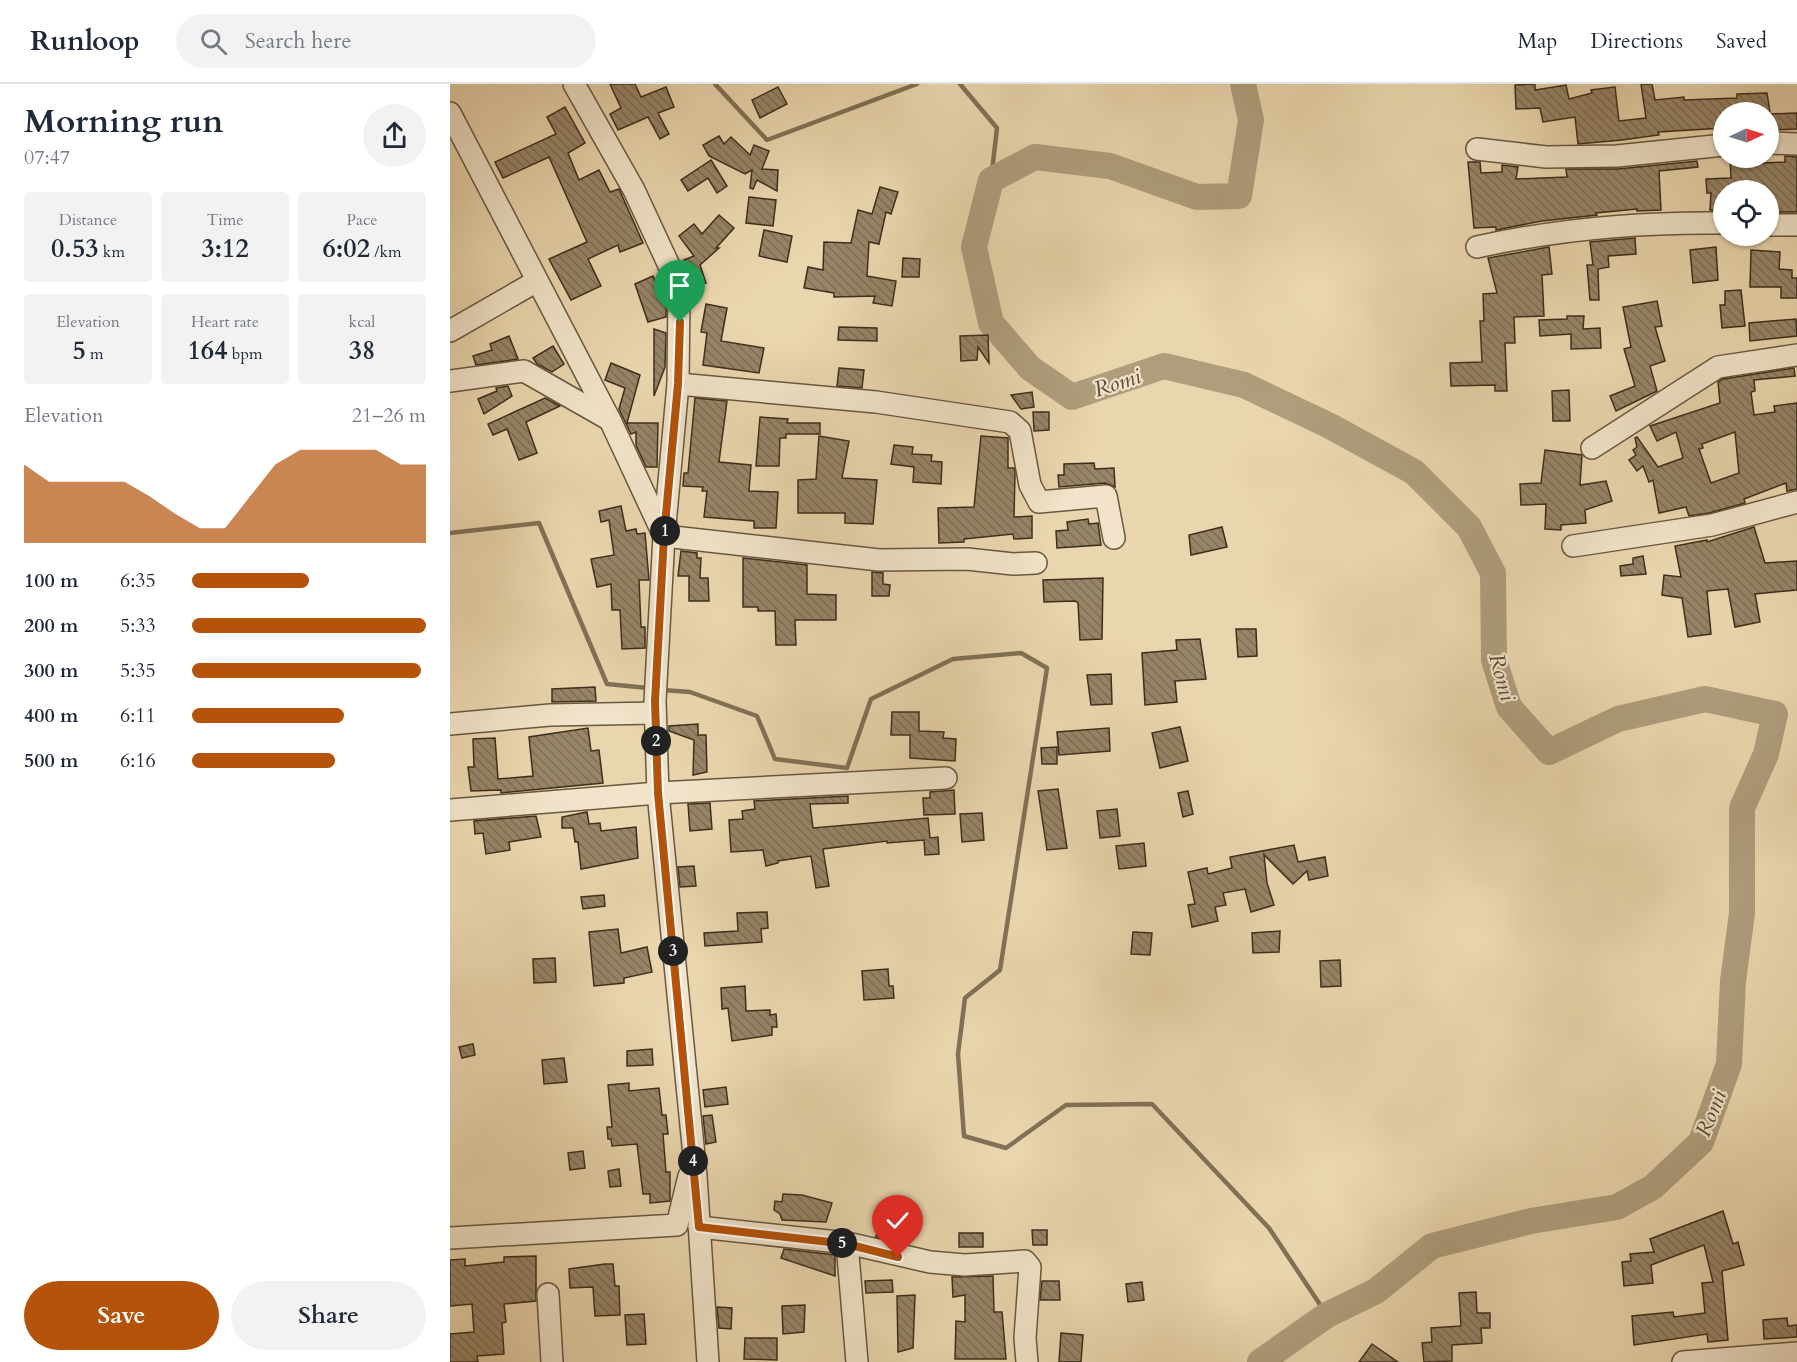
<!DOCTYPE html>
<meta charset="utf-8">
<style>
body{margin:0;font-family:Cardo,serif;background:#f2f2f3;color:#1f2937;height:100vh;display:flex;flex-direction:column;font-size:22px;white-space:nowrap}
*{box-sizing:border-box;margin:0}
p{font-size:20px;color:#747a83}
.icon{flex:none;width:33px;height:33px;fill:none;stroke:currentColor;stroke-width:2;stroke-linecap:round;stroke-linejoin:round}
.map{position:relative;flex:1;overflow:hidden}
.sheet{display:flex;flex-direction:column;background:#fff;width:450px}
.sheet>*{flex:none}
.needle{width:39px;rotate:86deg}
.buttons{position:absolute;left:1263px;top:18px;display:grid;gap:12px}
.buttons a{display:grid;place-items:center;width:66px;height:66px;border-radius:50%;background:#fff;box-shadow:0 2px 4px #0004;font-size:30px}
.pin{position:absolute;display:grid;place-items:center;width:51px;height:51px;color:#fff;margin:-62px -26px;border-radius:50% 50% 50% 0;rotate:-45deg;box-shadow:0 0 6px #0007}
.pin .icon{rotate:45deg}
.km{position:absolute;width:30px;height:30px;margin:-15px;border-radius:50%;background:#222;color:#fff;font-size:16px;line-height:30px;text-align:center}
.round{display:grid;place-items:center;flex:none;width:63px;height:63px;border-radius:32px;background:#f2f2f3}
.summary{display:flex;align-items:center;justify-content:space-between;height:102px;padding:0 24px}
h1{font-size:33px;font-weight:800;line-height:45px}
.figures{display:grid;grid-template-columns:repeat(3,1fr);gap:9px;height:102px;padding:6px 24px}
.figures div{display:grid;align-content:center;border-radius:6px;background:#f2f2f3;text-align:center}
.figures b{font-size:26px;font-weight:800}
.figures small{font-size:16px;font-weight:400}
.figures p{font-size:16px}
.chart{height:168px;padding:12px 24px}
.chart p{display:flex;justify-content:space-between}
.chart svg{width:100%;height:108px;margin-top:6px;fill:#b45309;opacity:.7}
.button{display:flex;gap:12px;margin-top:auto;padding:12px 24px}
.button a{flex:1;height:69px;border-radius:36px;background:#b45309;color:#fff;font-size:24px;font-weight:800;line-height:69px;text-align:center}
.button a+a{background:#f2f2f3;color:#1f2937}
ul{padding:0 24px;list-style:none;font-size:20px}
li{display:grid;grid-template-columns:96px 72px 1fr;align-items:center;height:45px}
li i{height:15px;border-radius:8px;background:#b45309}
header{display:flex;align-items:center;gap:36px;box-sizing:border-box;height:84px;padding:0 30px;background:#fff;border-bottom:2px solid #e0e1e3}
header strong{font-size:28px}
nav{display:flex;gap:33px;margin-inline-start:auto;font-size:21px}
.search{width:420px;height:54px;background:#f2f2f3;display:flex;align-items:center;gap:15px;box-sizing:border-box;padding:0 21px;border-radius:33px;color:#747a83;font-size:22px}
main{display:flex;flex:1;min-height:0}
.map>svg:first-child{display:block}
</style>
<header>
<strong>Runloop</strong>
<div class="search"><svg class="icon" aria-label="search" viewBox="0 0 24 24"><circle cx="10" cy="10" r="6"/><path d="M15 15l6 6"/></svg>Search here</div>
<nav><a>Map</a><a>Directions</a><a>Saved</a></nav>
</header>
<main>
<section class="sheet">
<div class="summary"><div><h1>Morning run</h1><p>07:47</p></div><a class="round"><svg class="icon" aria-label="share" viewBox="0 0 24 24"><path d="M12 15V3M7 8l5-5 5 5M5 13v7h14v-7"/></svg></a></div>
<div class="figures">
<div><p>Distance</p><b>0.53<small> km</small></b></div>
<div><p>Time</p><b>3:12</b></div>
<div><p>Pace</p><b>6:02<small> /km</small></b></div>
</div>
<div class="figures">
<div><p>Elevation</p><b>5<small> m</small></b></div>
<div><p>Heart rate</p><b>164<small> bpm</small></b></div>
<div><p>kcal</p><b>38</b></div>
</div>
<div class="chart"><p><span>Elevation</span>21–26 m</p>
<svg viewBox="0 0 160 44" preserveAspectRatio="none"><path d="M0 44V12L10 19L20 19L30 19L40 19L50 25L60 32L70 38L80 38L90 25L100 12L110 6L120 6L130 6L140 6L150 12L160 12V44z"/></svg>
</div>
<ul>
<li><b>100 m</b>6:35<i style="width:50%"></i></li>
<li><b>200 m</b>5:33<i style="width:100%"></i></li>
<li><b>300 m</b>5:35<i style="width:98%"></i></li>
<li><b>400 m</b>6:11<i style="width:65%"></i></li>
<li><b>500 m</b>6:16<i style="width:61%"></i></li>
</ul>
<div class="button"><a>Save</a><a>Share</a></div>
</section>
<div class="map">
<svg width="1347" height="1278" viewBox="0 0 1347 1278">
<defs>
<pattern id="building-back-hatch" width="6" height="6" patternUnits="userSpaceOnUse" patternTransform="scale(1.5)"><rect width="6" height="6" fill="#978568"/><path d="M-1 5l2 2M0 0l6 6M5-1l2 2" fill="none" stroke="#7c6d55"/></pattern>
</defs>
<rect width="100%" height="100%" fill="#ead6ae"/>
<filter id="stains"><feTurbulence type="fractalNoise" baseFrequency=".00333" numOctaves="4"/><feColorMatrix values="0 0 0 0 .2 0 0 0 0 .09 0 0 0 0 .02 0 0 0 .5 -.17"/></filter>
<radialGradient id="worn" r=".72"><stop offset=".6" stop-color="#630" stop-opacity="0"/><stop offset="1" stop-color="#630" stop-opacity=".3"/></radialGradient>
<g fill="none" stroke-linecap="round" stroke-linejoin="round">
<!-- stream -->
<g stroke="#817156" stroke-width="4.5">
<polyline points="265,0 317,56 467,0"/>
<polyline points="510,0 547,44 541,96"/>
<polyline points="0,449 89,439 157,600 198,604"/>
<polyline points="213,606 240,608 307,632 325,675 397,684 421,615 503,575 571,569 597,584 550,886 515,914 508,970 514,1052 556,1064 616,1021 702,1020 819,1144 877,1231"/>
</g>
<!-- river -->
<polyline stroke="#af9d7c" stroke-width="26" points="793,0 801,36 789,112 747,113 660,82 585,73 541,96 524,163 541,239 580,284 622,313 714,282 794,301 880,342 964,388 1019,443 1043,489 1044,576 1059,623 1099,668 1168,635 1255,615 1325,630 1316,670 1292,724 1292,829 1283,897 1279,980 1251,1058 1203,1103 1167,1123 1081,1137 982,1162 926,1207 877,1231 810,1278"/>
</g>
<!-- building -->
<g fill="url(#building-back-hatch)" stroke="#3d2e1c" stroke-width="1.5" fill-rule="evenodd">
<polygon points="160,0 185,0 191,13 216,3 224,23 208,29 219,50 210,55 198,33 168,46 160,30 171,24"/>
<polygon points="1085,0 1085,6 1116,1 1119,15 1142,9 1141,6 1165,3 1169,37 1196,34 1191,0 1202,0 1205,16 1234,13 1234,16 1287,14 1287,10 1317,9 1320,28 1274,28 1274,44 1208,48 1209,51 1172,56 1128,60 1125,33 1093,38 1090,24 1066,25 1065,1"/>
<polygon points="328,3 337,20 310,34 302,16"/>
<polygon points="115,23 135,59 118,69 129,96 149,86 160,108 169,105 193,159 170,168 168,161 138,175 151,202 121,216 99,175 137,158 99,73 53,94 45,78 106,50 97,33"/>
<polygon points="1347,29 1347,45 1318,46 1318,30"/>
<polygon points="269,52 274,60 281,53 300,71 304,61 319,67 312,85 328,86 327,107 307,96 303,105 300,104 302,86 295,90 259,72 253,61"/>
<polygon points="1335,72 1347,73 1347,128 1318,128 1318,106 1274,106 1274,126 1260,126 1261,109 1257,109 1256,95 1281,94 1280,74 1311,74 1312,79 1335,78"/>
<polygon points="261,76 277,102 267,109 258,94 238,107 231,96"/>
<polygon points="1247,77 1248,83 1209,87 1211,126 1187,127 1187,125 1146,129 1147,131 1092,137 1046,146 1046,143 1024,144 1018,78 1030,78 1031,89 1052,88 1052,81 1068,83 1066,95 1117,93 1116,85 1168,85"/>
<polygon points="430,103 448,108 441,130 436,128 429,160 419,158 417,192 446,197 442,222 423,219 425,212 384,213 384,209 354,204 358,183 373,186 374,158 401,159 408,126 422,130"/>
<polygon points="299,113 326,116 323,142 296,139"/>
<polygon points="269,131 284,144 266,164 269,164 250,181 256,199 246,202 234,176 244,172 229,152 244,140 252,150"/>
<polygon points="314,146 342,152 337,178 309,172"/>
<polygon points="1185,154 1186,170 1158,172 1159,183 1148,185 1149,216 1140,216 1137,181 1143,181 1140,158"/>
<polygon points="1099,163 1102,190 1092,191 1094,232 1064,233 1065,259 1055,259 1057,307 1045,307 1045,301 1001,302 1000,279 1032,278 1030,237 1034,237 1033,210 1047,209 1038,174"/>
<polygon points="1266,163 1268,196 1243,199 1240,166"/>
<polygon points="1301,166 1330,168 1329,185 1342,186 1342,194 1347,194 1347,214 1331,214 1331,203 1300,203"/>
<polygon points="453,174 470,175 469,193 452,193"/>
<polygon points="203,192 212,213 216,213 216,233 198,238 185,200"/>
<polygon points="1291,206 1295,242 1272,244 1270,221 1275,221 1275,207"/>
<polygon points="1207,217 1212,242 1205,243 1215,277 1200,282 1207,307 1166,327 1160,312 1185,302 1174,265 1181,263 1173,223"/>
<polygon points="256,220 277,224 271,257 314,264 309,289 253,281 257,249 251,248"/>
<polygon points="1117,232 1134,232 1133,245 1150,244 1151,264 1121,265 1121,250 1090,252 1089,236 1117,235"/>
<polygon points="1346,235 1347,252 1300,257 1299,239"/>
<polygon points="389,243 427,244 427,257 388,256"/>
<polygon points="204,245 216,249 215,283 204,312"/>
<polygon points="538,251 539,279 528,263 527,276 511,277 510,252"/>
<polygon points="59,252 68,275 26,281 23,272 42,266 40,260"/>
<polygon points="103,262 114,280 102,288 87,280 83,274"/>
<polygon points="161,279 190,291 177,339 208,339 207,383 196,383 186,361 186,348 181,350 169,325 175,304 155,296"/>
<polygon points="389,284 414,286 412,304 387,302"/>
<path d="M1344,284L1345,292L1304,296L1305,307L1301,308L1304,331L1325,328L1324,322L1347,319V405L1337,407L1336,399L1294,415L1295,419L1259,429L1239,432L1236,423L1209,429L1203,396L1199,398L1193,382L1187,387L1179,376L1186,371L1183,366L1187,363L1185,354L1187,353L1208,383L1233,374L1226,348L1207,357L1200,342L1270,319L1268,298L1273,295ZM1285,348L1289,389L1261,399L1249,365L1253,364L1252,360Z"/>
<polygon points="58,302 62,312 34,330 28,315 47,307 46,304"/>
<polygon points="1119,306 1120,337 1103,337 1102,307"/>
<polygon points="582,308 584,323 571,325 561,311"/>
<polygon points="95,314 110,322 76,338 87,369 69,376 57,345 43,351 38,340"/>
<polygon points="245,314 277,317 269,378 301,381 299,407 328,408 326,444 304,444 304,437 254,433 257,407 252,407 253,403 233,402 234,389 238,389"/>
<polygon points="583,328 599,328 599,346 584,347"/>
<polygon points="310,333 338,335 337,339 370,339 370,350 336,350 336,354 330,354 329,382 306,382"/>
<polygon points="369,352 399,357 392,394 427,396 423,440 395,439 395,429 348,429 348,396 366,395"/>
<polygon points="531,352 558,354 558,384 564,384 565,389 564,433 582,432 582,454 564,455 563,450 514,455 514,458 489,459 488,424 524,423"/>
<polygon points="444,361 463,363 462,370 482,371 481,377 492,378 491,400 463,398 464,383 441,380"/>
<polygon points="1095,366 1132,371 1130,401 1156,397 1162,417 1135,426 1136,439 1111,441 1111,446 1095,445 1096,420 1071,421 1070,400 1091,399"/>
<polygon points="644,379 645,385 664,384 665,403 655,399 609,403 608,391 614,391 614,380"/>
<polygon points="171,422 176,447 186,445 187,450 195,449 199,496 189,496 191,543 195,543 195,564 172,565 170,526 162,526 161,500 147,503 141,475 164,471 159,436 151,438 149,427"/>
<polygon points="638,435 639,440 648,439 651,461 607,464 606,447 618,446 617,438"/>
<polygon points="772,443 777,463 741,471 739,451"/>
<polygon points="1304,443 1315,479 1347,477 1347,506 1305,510 1310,538 1285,543 1278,505 1257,507 1261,550 1238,553 1232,514 1212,511 1214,491 1231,493 1225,462 1257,456 1257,458"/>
<polygon points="231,467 247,469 247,474 251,474 250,494 258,494 259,517 239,517 239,492 228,492"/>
<polygon points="1193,472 1196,490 1171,492 1170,482 1183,480 1183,474"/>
<polygon points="293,474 357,481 357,510 386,511 386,536 345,536 346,561 326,561 325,527 308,527 308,523 293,523"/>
<polygon points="422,488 433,489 433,500 440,501 439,512 422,512"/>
<polygon points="653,494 652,555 630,556 628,519 625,517 594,518 593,496"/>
<polygon points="786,545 806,545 807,572 788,573"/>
<polygon points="750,555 756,595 725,597 727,618 695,621 692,569 727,566 726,556"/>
<polygon points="661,590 662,620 641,621 637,591"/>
<polygon points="145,603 146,617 102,618 102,605"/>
<polygon points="442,628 469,628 469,647 494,648 493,654 506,655 505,677 460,674 460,651 441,651"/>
<polygon points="248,640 248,651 256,651 257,688 243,691 244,656 219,647 219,642"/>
<polygon points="730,643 738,677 710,684 702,649"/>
<polygon points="138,644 141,667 149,666 153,699 51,709 51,706 21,707 18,683 24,683 23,655 45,654 48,695 83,692 79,653"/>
<polygon points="659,644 660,667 609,671 607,648"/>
<polygon points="607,663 607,680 592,680 591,664"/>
<polygon points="608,705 617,764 597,766 588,707"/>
<polygon points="504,706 505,730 474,731 473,714 480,714 480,708"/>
<polygon points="738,707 743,730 733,733 728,709"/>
<polygon points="398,712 398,719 360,720 363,744 478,734 480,754 488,753 489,770 475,771 474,756 437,759 437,757 373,765 379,802 366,804 361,772 328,777 328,779 316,782 313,766 281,768 279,736 293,735 292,727 305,725 304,717"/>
<polygon points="260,719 262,745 240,747 238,720"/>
<polygon points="667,725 670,752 650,754 647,727"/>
<polygon points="137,728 139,740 150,739 151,747 186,743 188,774 131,785 128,758 125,758 123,744 112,744 112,733"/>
<polygon points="532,729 534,756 512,758 510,730"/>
<polygon points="86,732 91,753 59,758 60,766 36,770 33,749 25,750 24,737"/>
<polygon points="694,759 696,782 669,785 666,762"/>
<polygon points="844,761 848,778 875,773 878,792 859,796 857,787 843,800 814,771 817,799 824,821 801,828 795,805 773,809 776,821 765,823 768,837 742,843 738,821 745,820 738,788 757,784 758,790 782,784 780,773"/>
<polygon points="244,782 246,802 230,803 228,783"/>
<polygon points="154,811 155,822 133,825 131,813"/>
<polygon points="317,828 318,844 311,845 312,858 255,862 254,849 288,847 287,829"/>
<polygon points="168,845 171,869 197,863 202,888 174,894 174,899 144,902 139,848"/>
<polygon points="830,847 829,868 803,869 802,849"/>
<polygon points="683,848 702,849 700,871 681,870"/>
<polygon points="105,874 106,898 84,899 83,875"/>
<polygon points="890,876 891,902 871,903 870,877"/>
<polygon points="438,885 439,902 443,902 444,914 414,916 412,887"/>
<polygon points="295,902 296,927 320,926 320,931 326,930 327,943 322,943 322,951 282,957 278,924 272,925 271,904"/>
<polygon points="23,960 25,971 12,974 9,963"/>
<polygon points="202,965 203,981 177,982 177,967"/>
<polygon points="114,974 117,998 94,1000 92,976"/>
<polygon points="179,999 179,1007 209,1004 212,1031 216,1031 218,1050 213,1050 216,1088 220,1088 220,1117 200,1119 200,1110 193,1110 187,1060 162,1062 161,1055 158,1055 157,1043 162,1043 158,1001"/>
<polygon points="276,1003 278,1020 255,1023 253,1006"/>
<polygon points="262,1031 266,1058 256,1060 253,1032"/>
<polygon points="133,1067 135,1084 120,1086 118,1069"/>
<polygon points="169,1085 171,1102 160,1103 158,1087"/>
<polygon points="333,1110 352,1111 382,1119 376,1138 332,1136 330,1130 324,1126 325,1117 332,1118"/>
<polygon points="431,1127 447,1130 448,1127 463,1132 455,1154 439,1148 438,1155 426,1153"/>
<polygon points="1273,1127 1283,1160 1288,1158 1294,1181 1272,1187 1278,1256 1258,1258 1257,1250 1184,1261 1182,1232 1223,1228 1224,1233 1255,1229 1252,1199 1263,1198 1254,1161 1201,1181 1203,1199 1174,1202 1172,1178 1181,1177 1180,1170 1204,1168 1200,1155"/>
<polygon points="582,1146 597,1146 597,1161 583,1161"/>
<rect x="509" y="1149" width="24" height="14"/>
<polygon points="334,1165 385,1171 385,1192 331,1174"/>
<polygon points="86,1172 86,1217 54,1220 56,1238 52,1239 54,1270 27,1272 28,1278 0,1278 0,1250 24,1248 22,1220 0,1222 0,1176 15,1175 15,1182 54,1178 54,1173"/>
<polygon points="155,1180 163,1180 165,1202 169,1202 170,1231 145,1232 143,1203 120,1204 119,1185"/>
<polygon points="543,1192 544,1228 552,1228 556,1275 505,1275 506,1237 515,1238 515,1211 503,1213 502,1193"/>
<polygon points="442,1196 443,1208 416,1209 415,1197"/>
<polygon points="592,1197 609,1197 610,1216 590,1216"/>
<polygon points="692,1198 694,1216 678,1218 676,1200"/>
<polygon points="1026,1208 1027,1229 1040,1229 1040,1244 1031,1244 1032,1259 1002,1261 1002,1277 974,1278 972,1259 982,1258 981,1244 1011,1242 1009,1209"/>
<polygon points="465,1211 463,1264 448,1268 447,1212"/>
<polygon points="355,1221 354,1248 333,1250 332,1222"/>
<polygon points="267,1223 282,1224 281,1245 269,1244"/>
<polygon points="194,1230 196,1260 177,1261 175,1231"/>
<polygon points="1337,1234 1338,1242 1347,1241 1347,1253 1314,1255 1313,1236"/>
<polygon points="611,1249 633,1251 631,1278 609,1278"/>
<polygon points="295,1254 327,1254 327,1276 294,1275"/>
<polygon points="922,1260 948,1278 909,1278"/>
</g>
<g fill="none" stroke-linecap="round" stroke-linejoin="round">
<!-- minor casing -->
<g stroke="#685840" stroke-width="24">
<g id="minor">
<polyline points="124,0 184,106 222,188 229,210 228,300 214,452 205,617 208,709 246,1092 258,1278"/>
<polyline points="0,29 160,336 214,452 429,476 517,475 563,480 586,479"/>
<polyline points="1318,59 1347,60"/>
<polyline points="1027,65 1096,73 1167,72 1274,61"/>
<polyline points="1318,141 1347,141"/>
<path d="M1027,163C1108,145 1191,138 1274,139"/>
<polyline points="0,247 87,197"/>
<polyline points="0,297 74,287 160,336"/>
<polyline points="228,300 426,318 560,338 570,347 580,401 589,418 656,412 664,454"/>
<polyline points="1142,364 1268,283 1347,271"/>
<polyline points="1123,462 1262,441 1347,418"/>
<polyline points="0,640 100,631 205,629"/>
<polyline points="0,726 208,709 496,694"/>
<polyline points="249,1143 397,1159 480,1178 515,1181 575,1177 580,1183 575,1254 577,1278"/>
<polyline points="0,1154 227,1141 239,1092"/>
<polyline points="397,1159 407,1278"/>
<polyline points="98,1210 102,1278"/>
<polyline points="1233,1278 1347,1269"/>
</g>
</g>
<!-- minor -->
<use href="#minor" stroke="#f1e4ca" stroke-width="21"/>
</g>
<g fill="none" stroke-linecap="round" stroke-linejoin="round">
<!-- route casing -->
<g stroke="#fff" stroke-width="12">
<polyline id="route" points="230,238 228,300 214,452 205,617 208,709 249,1143 397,1160 448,1173"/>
</g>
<!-- route -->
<use href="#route" stroke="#b45309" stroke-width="8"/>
</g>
<g text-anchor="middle" stroke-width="4.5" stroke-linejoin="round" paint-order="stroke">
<!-- water labels -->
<g font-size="22" font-style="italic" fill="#5a4a34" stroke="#f1e4ca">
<text transform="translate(667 298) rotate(-18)" y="8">Romi</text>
<text transform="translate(1053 593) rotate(75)" y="8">Romi</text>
<text transform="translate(1260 1029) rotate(-68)" y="8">Romi</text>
</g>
</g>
<rect width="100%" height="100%" filter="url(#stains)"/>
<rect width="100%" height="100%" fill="url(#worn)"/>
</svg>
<div class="buttons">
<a><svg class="needle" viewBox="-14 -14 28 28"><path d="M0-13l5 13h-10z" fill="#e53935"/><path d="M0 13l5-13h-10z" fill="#747a83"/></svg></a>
<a><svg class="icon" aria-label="locate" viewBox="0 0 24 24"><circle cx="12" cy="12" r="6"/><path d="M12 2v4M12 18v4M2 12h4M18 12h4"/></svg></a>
</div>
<div class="pin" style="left:230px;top:238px;background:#1e9e55"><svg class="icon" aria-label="arrive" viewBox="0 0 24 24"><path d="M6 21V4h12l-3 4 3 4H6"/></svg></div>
<div class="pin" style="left:448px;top:1173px;background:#d93025"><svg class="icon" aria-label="check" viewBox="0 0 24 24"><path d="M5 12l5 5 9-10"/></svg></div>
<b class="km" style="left:215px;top:447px">1</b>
<b class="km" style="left:206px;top:657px">2</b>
<b class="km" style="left:223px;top:867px">3</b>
<b class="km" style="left:243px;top:1077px">4</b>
<b class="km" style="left:392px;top:1159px">5</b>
</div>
</main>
